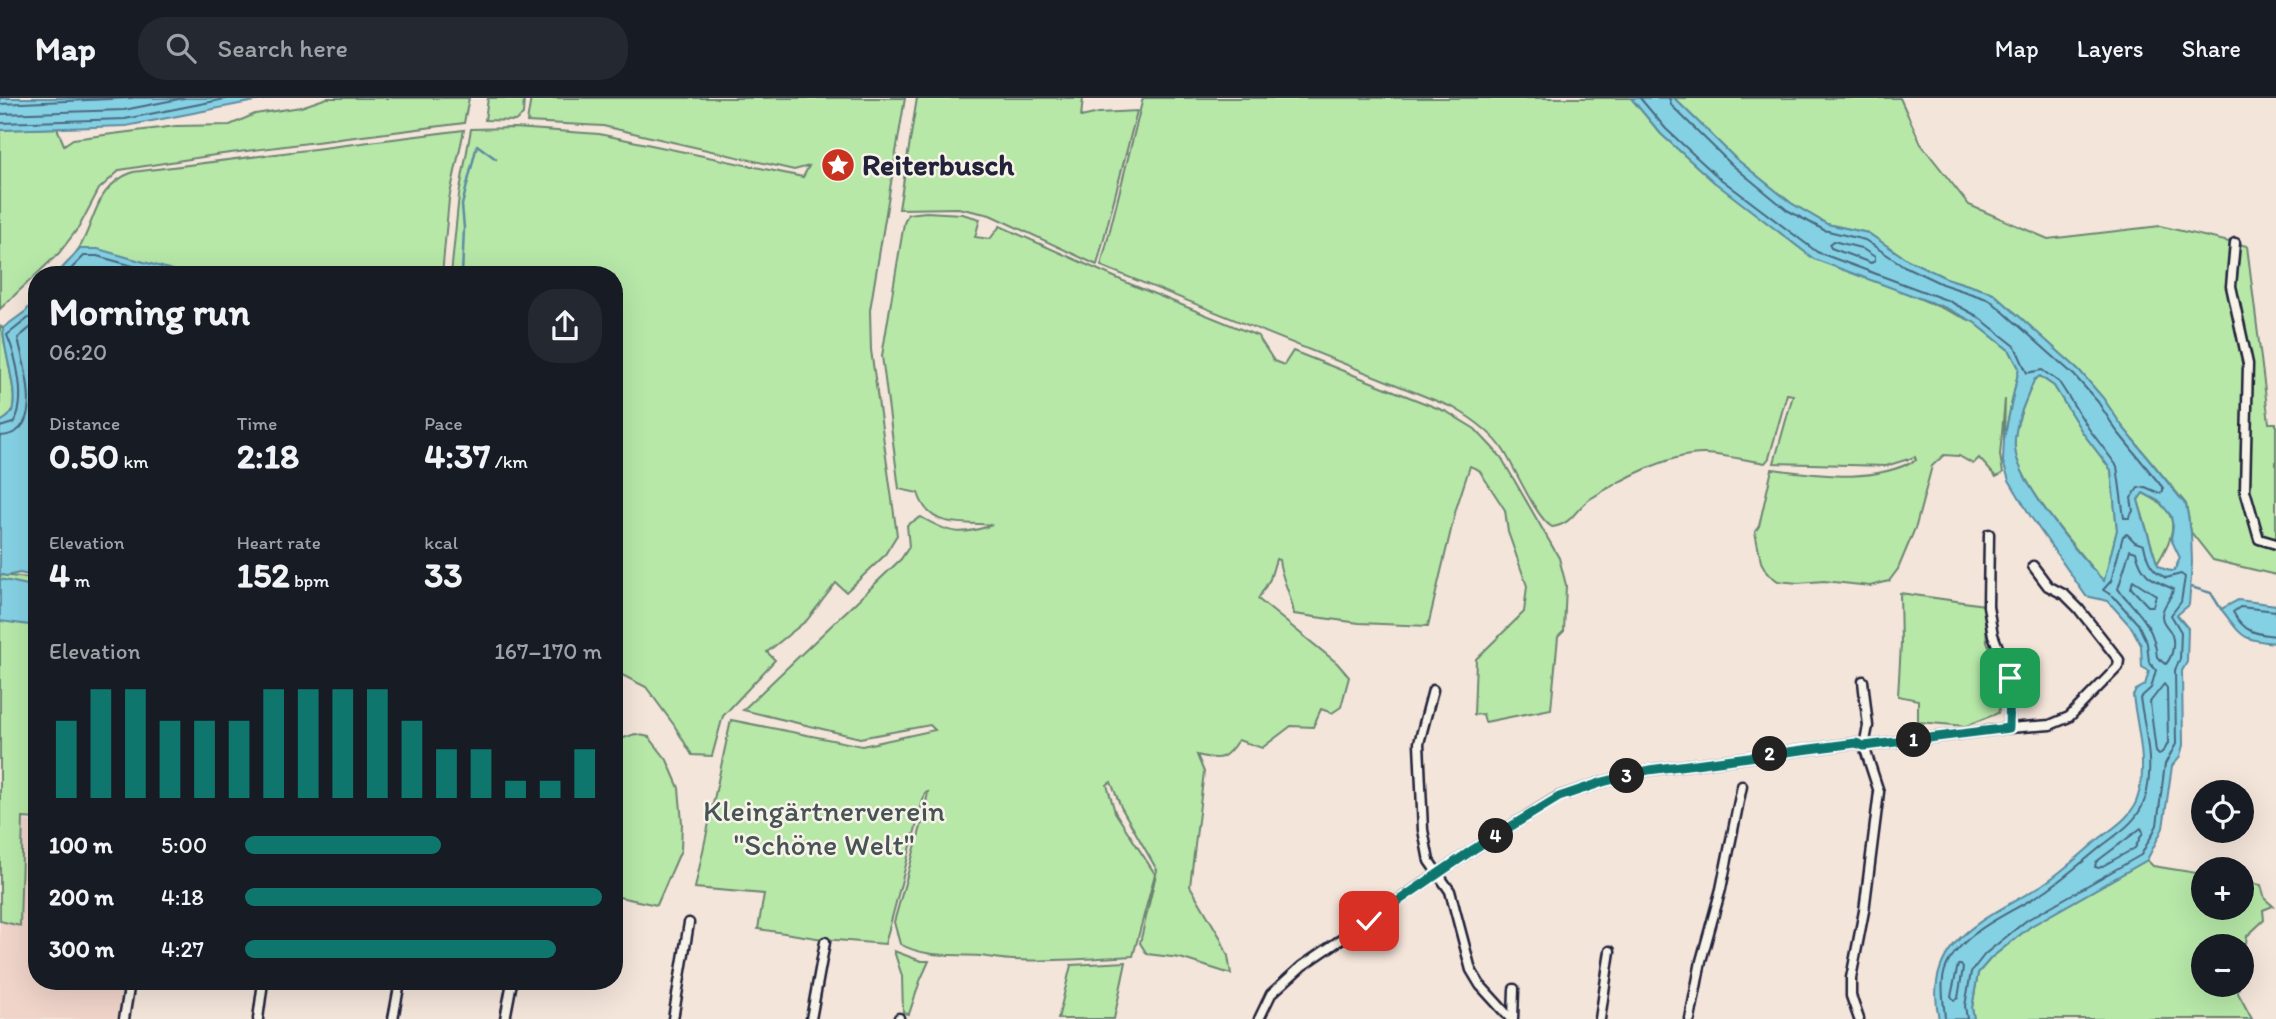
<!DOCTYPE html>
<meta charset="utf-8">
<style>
body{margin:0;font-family:Itim,sans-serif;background:#242831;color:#f1f3f6;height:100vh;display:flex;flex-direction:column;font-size:26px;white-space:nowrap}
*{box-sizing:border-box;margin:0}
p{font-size:23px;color:#9ea1a6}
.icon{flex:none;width:38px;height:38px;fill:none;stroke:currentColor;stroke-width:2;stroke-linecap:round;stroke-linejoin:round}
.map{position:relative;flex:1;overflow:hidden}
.sheet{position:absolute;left:28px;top:168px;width:595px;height:724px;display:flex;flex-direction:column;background:#171b24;border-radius:28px;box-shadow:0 7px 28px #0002}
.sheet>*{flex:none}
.fabs{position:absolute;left:2191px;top:682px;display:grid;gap:14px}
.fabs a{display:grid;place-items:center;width:63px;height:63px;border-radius:50%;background:#171b24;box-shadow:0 7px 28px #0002;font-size:35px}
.pin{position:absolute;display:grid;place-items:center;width:60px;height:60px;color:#fff;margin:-30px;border-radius:14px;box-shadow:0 4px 10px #0006}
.km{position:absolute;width:35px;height:35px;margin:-18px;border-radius:50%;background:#222;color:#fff;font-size:19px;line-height:35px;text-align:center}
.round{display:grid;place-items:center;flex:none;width:74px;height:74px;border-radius:28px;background:#242831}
.headline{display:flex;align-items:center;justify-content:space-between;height:119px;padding:0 21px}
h1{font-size:38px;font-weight:800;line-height:52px}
.stats{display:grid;grid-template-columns:repeat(3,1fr);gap:10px;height:119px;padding:7px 21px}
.stats div{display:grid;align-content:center}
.stats b{font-size:35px;font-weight:800}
.stats small{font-size:19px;font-weight:400}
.stats p{font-size:19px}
.chart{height:196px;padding:14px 21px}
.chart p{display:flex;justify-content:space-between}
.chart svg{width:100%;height:126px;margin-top:7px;stroke:#0f766e;stroke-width:6}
ul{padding:0 21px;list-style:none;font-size:23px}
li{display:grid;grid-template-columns:112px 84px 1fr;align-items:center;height:52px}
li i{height:18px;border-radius:9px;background:#0f766e}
header{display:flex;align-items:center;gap:42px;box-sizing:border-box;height:98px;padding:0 35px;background:#171b24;border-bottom:2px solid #363941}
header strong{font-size:33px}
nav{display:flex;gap:38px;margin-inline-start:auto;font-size:24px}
.search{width:490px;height:63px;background:#242831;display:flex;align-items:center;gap:18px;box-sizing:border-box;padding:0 24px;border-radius:28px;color:#9ea1a6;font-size:26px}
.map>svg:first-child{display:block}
</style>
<header>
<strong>Map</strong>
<div class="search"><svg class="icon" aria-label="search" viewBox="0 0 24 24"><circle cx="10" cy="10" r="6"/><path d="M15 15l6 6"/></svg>Search here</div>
<nav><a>Map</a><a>Layers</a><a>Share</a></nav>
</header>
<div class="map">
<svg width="2276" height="921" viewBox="0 0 2276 921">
<rect width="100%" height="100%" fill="#f4e5da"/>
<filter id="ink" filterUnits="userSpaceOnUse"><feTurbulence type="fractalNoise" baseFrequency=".0143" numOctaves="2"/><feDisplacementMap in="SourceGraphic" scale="14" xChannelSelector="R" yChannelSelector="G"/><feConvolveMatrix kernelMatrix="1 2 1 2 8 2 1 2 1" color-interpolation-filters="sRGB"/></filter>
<g filter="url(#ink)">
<!-- built -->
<polygon fill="#f0d4ca" points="24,723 37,725 37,884 129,884 123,921 0,921 0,824 21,828"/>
<!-- green -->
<g fill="#b7e8a8" stroke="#6c8572" stroke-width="2">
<polygon points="327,0 469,0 464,25 215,57 120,72 99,91 79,129 59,155 0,211 0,32 57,30 64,47 73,41 176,28 230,27 255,16 301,9"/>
<polygon points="488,0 524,0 523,17 515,23 485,22"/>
<polygon points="531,0 905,0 870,212 871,252 897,437 884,458 846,494 836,485 807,522 767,554 775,562 723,618 712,658 692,657 674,627 646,589 614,573 614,177 451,177 459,97 471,31 515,30 599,36 803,79 809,68 794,72 603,28 527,24"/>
<polygon points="917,0 1083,0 1081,19 1099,15 1137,13 1097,167 990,117 958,110 899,111"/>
<path d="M1143,0H1631L1661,36L1714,84L1907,195L1974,224L2010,253L2019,270L2004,341L2005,301L2000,357L2003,375L1996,379L1979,360L1973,366L1959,358L1944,357L1932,368L1916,428L1898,471L1889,483L1870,488L1824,483L1798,485L1778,483L1767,475L1761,464L1755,434L1759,428L1772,371C1821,377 1871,386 1916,362L1915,359L1886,368L1774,365L1793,297L1787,296L1769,360L1765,365C1745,362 1725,357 1705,356C1670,355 1620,382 1590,401C1574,412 1573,426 1552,429C1536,420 1515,370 1504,353C1492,334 1473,321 1454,310L1101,168Z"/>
<polygon points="1674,0 1900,0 1921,46 1969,107 2048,141 2160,128 2247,148 2269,325 2276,325 2276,477 2213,462 2191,434 2186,406 2122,328 2103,300 2079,272 1993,195 1946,180 1908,162 1868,135 1827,126 1791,105 1735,60"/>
<path d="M464,32L449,101L442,177H56C64,168 75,158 81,147C97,117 96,88 133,74Z"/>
<path d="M926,114L962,116L980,121L975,139L990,141L1000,128L1130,186L1258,238L1274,263L1284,267L1293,253L1447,314L1475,331L1490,347L1501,359L1559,460L1566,487L1564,533L1558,539L1551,611L1485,624L1483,616L1474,617L1476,561L1524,514L1527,488L1508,434L1505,412L1479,372L1470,368L1456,411L1428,528L1359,525L1294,516C1291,495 1281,480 1279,462L1276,461L1270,481L1258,501L1337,565L1349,579L1341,609L1332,615L1321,611L1313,629L1291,628L1262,650L1238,642C1225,662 1220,663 1197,657L1204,674L1190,788L1220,839L1228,858L1231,876L1180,860L1147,856L1140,845L1157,772L1121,709L1111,684L1107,687L1115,714L1155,776L1133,858C1093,860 1053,864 1013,862C1002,862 991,859 980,858C953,856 925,860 900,846L894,824L922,725L928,694L925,695L885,846L823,841L758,831L764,796L695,790L731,622L862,648L935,632L930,627L860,640L743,612L901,461L909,449L907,427L921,419C950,436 961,438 992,427C962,423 930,433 918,395L899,391L882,258L904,125L908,116Z"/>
<path d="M0,228L3,230C3,252 19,295 12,313C10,319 5,321 0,324Z"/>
<path d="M2039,278L2054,288L2083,335L2111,372L2117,432L2104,484C2081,457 2016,383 2015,350C2013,327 2026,303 2034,282Z"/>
<path d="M2143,395C2182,414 2177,433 2157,466L2138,402Z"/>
<polygon points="0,477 37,481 37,721 23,720 20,828 0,823"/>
<polygon points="1900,495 1984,507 1987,544 2002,574 2002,601 1998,615 1966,628 1918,624 1918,602 1898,598 1901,546"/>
<polygon points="635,636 649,639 667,662 679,690 682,725 681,752 657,807 614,798 614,638 624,640"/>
<polygon points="2147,762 2153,768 2203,776 2203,810 2242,810 2242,783 2261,787 2265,801 2273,808 2263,812 2264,822 2247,838 2242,870 2242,849 2203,849 2203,887 2239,887 2238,895 2252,921 1974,921 1972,910 1978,875 1991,860 2031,828"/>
<polygon points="894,853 921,863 929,863 920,883 909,916 903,915 902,878"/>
<polygon points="1126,864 1114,921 1058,921 1071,867"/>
</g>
<!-- water -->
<g fill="#85d1e4" stroke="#5d8ba0" stroke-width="2" fill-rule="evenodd">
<polygon points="0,0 271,0 126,28 0,32"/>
<path d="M1631,0H1674L1735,60L1791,105L1827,126L1868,135L1908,162L1946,180L1993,195L2079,272L2103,300L2122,328L2186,407L2191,434L2192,465L2189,507L2177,517L2188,530L2187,564L2182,573L2183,647L2180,658L2172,668L2163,730L2147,762L2031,828L1991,860L1978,875L1972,910L1974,921H1939C1921,842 1987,821 2042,787C2062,774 2081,756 2100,740C2116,728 2133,718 2138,698C2148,667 2137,629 2133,598L2136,592L2145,587L2149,573L2142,569L2141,547L2132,530L2108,503L2086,498L2031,419L2009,382L2003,364L2004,341L2019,270L2010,253L1974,224L1946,210L1814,161L1714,84L1661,36ZM2040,278L2054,288L2083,335L2111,372L2117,432L2104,483C2080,459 2016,382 2015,350C2013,327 2026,303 2034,282ZM2143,395L2160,404L2171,418L2173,429L2171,441L2180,460L2174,473C2168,473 2163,472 2158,467C2156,464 2140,410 2138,402Z"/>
<polygon points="80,151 98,151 190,177 56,177"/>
<path d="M37,198V479L20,475L6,478L0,476V324C5,321 10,319 12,313C19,295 3,252 3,230L26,213Z"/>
<polygon points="0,481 37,489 37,528 0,523"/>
<path d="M2238,502L2276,507V545C2239,542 2243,538 2221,511Z"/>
</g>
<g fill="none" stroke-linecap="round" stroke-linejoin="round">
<!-- shore -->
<g stroke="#4a687f" stroke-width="2">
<polyline points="1640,0 1666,31 1718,79 1817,154 1949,203 1977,218 2015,248 2027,275 2042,272 2059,284 2089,331 2117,368 2124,420 2129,420 2133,413 2131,400 2138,390 2145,389 2159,395 2163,394 2163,390 2116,332 2098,304 2074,277 1990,202 1942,186 1904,168 1865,142 1824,132 1787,112 1731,66 1672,8 1669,0"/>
<polyline points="0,6 132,0"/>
<polyline points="0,16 124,12 184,0"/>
<polyline points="0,25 125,21 230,0"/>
<polygon points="1833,143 1861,150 1875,159 1875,163 1871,165 1831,150 1829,146"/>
<polyline points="65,177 84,158 97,158 166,177"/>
<path d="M0,329L13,325C28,305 16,258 7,237L31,218L37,209"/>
<path d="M0,338C47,336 24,268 18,240L37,224"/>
<path d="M2130,452L2136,454C2143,480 2152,481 2173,491C2172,502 2162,506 2162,518C2162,525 2167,528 2170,533C2176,543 2173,558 2166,566L2157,559C2154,526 2138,515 2118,491Z"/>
<polygon points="2133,482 2156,497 2153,508 2148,508 2131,490"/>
<path d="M2276,513L2240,509L2233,514C2244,534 2255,536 2276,538"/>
<polygon points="2164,586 2167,590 2168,645 2165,651 2159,657 2156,654 2150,604"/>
<polygon points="2141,730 2143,734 2135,750 2099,770 2095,769 2096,764"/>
<polygon points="1958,867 1961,867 1963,870 1958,900 1954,902 1951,898"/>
<path d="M1945,921C1944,902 1938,881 1949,863C1972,827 2015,814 2048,791C2067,777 2085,762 2103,747C2120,734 2138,723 2145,701C2155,669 2145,632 2140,600L2151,590L2156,572L2149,564L2147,545L2138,526L2113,498L2103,492L2111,483L2123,438L2127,436L2135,444L2144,447C2147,463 2151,472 2166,480L2181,476L2185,479L2181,504L2171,517L2181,534L2180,561L2175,572L2176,646L2165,666L2157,727L2152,737L2141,757L2027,822L1985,856L1971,874L1965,908L1967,921"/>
</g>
<!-- stream -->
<g stroke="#5d8ba0" stroke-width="2.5">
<polyline points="462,177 464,130 462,107 477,47 496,61"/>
<polyline points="2191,489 2211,495 2221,511"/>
</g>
<!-- street casing -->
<g stroke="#22223b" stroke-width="13">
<g id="street">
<polyline points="2235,145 2231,188 2248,266 2245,392 2259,441 2276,446"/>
<polyline points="1989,436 1988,508 1993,537 2010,580 2009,630"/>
<polyline points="1863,583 1868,628 1864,648"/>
<polyline points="1433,592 1419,645 1423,732 1429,763 1450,793 1471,872 1480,887 1511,921"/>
<polyline points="124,921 130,884"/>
<polyline points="258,921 263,884"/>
<polyline points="393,921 400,884"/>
<polyline points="505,921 512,884"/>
<polyline points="673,921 689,825"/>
<polyline points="811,921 825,844"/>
<polyline points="899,921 899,920"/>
<polyline points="1259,921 1271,896 1302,868 1474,751 1558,699 1603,684 1649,672 1856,645 1864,648 2009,630 2050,627 2069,619 2118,569 2119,562 2078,510 2065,497 2048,488 2033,468"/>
<polyline points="1513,921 1514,891"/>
<polyline points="1600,921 1610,853"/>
<polyline points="1690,921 1701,863 1721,791 1742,688"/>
<polyline points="1859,921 1851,898 1851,880 1864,813 1879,694 1864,648"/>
</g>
</g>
<!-- street -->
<use href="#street" stroke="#f7f3e8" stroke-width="8"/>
</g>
</g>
<g fill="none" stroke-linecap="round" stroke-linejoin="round" filter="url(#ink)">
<!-- route casing -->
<g stroke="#fff" stroke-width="14">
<polyline id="route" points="1369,823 1474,751 1559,699 1603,684 1649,672 1856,645 1864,648 2009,630 2010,580"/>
</g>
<!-- route -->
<use href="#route" stroke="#0f766e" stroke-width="9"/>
</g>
<!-- icons -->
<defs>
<g id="sight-disc" transform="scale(1.75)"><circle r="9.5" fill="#c8321e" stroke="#f7f3e8"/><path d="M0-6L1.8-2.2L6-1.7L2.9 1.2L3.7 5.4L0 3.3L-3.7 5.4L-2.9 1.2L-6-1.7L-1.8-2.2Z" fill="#fff"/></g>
</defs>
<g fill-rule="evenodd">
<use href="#sight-disc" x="838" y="67"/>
</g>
<g text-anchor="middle" stroke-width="5" stroke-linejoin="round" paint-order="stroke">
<!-- poi labels -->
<g font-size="30" font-weight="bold" fill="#22223b" stroke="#f7f3e8" text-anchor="start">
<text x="862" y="77">Reiterbusch</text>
</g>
<!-- park labels -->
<g font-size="30" fill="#475456" stroke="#f7f3e8">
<text x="824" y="723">Kleingärtnerverein<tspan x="824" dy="34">"Schöne Welt"</tspan></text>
</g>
</g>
</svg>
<div class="fabs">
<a><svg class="icon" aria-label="locate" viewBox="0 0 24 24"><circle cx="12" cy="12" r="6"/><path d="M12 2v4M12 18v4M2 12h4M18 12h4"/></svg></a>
<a>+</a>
<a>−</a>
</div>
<div class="pin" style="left:2010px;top:580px;background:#1e9e55"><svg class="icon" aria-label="arrive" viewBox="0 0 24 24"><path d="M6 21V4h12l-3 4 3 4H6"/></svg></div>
<div class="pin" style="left:1369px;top:823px;background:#d93025"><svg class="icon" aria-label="check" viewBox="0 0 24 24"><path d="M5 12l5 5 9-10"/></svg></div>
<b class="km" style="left:1914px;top:642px">1</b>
<b class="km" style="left:1770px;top:656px">2</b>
<b class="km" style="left:1627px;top:678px">3</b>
<b class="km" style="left:1496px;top:738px">4</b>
<section class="sheet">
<div class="headline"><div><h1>Morning run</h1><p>06:20</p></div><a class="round"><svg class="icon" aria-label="share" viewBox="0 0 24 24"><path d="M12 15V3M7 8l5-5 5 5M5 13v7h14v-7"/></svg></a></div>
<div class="stats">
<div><p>Distance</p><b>0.50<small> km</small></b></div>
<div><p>Time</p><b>2:18</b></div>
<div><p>Pace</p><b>4:37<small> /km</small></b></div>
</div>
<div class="stats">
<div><p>Elevation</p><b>4<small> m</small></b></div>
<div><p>Heart rate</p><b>152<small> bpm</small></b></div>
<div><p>kcal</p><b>33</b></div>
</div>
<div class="chart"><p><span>Elevation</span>167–170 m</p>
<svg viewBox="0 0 160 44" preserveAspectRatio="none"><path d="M5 44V17M15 44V6M25 44V6M35 44V17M45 44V17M55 44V17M65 44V6M75 44V6M85 44V6M95 44V6M105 44V17M115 44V27M125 44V27M135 44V38M145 44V38M155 44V27"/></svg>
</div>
<ul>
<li><b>100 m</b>5:00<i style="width:55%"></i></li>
<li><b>200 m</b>4:18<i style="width:100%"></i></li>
<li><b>300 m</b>4:27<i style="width:87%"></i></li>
</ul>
</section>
</div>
